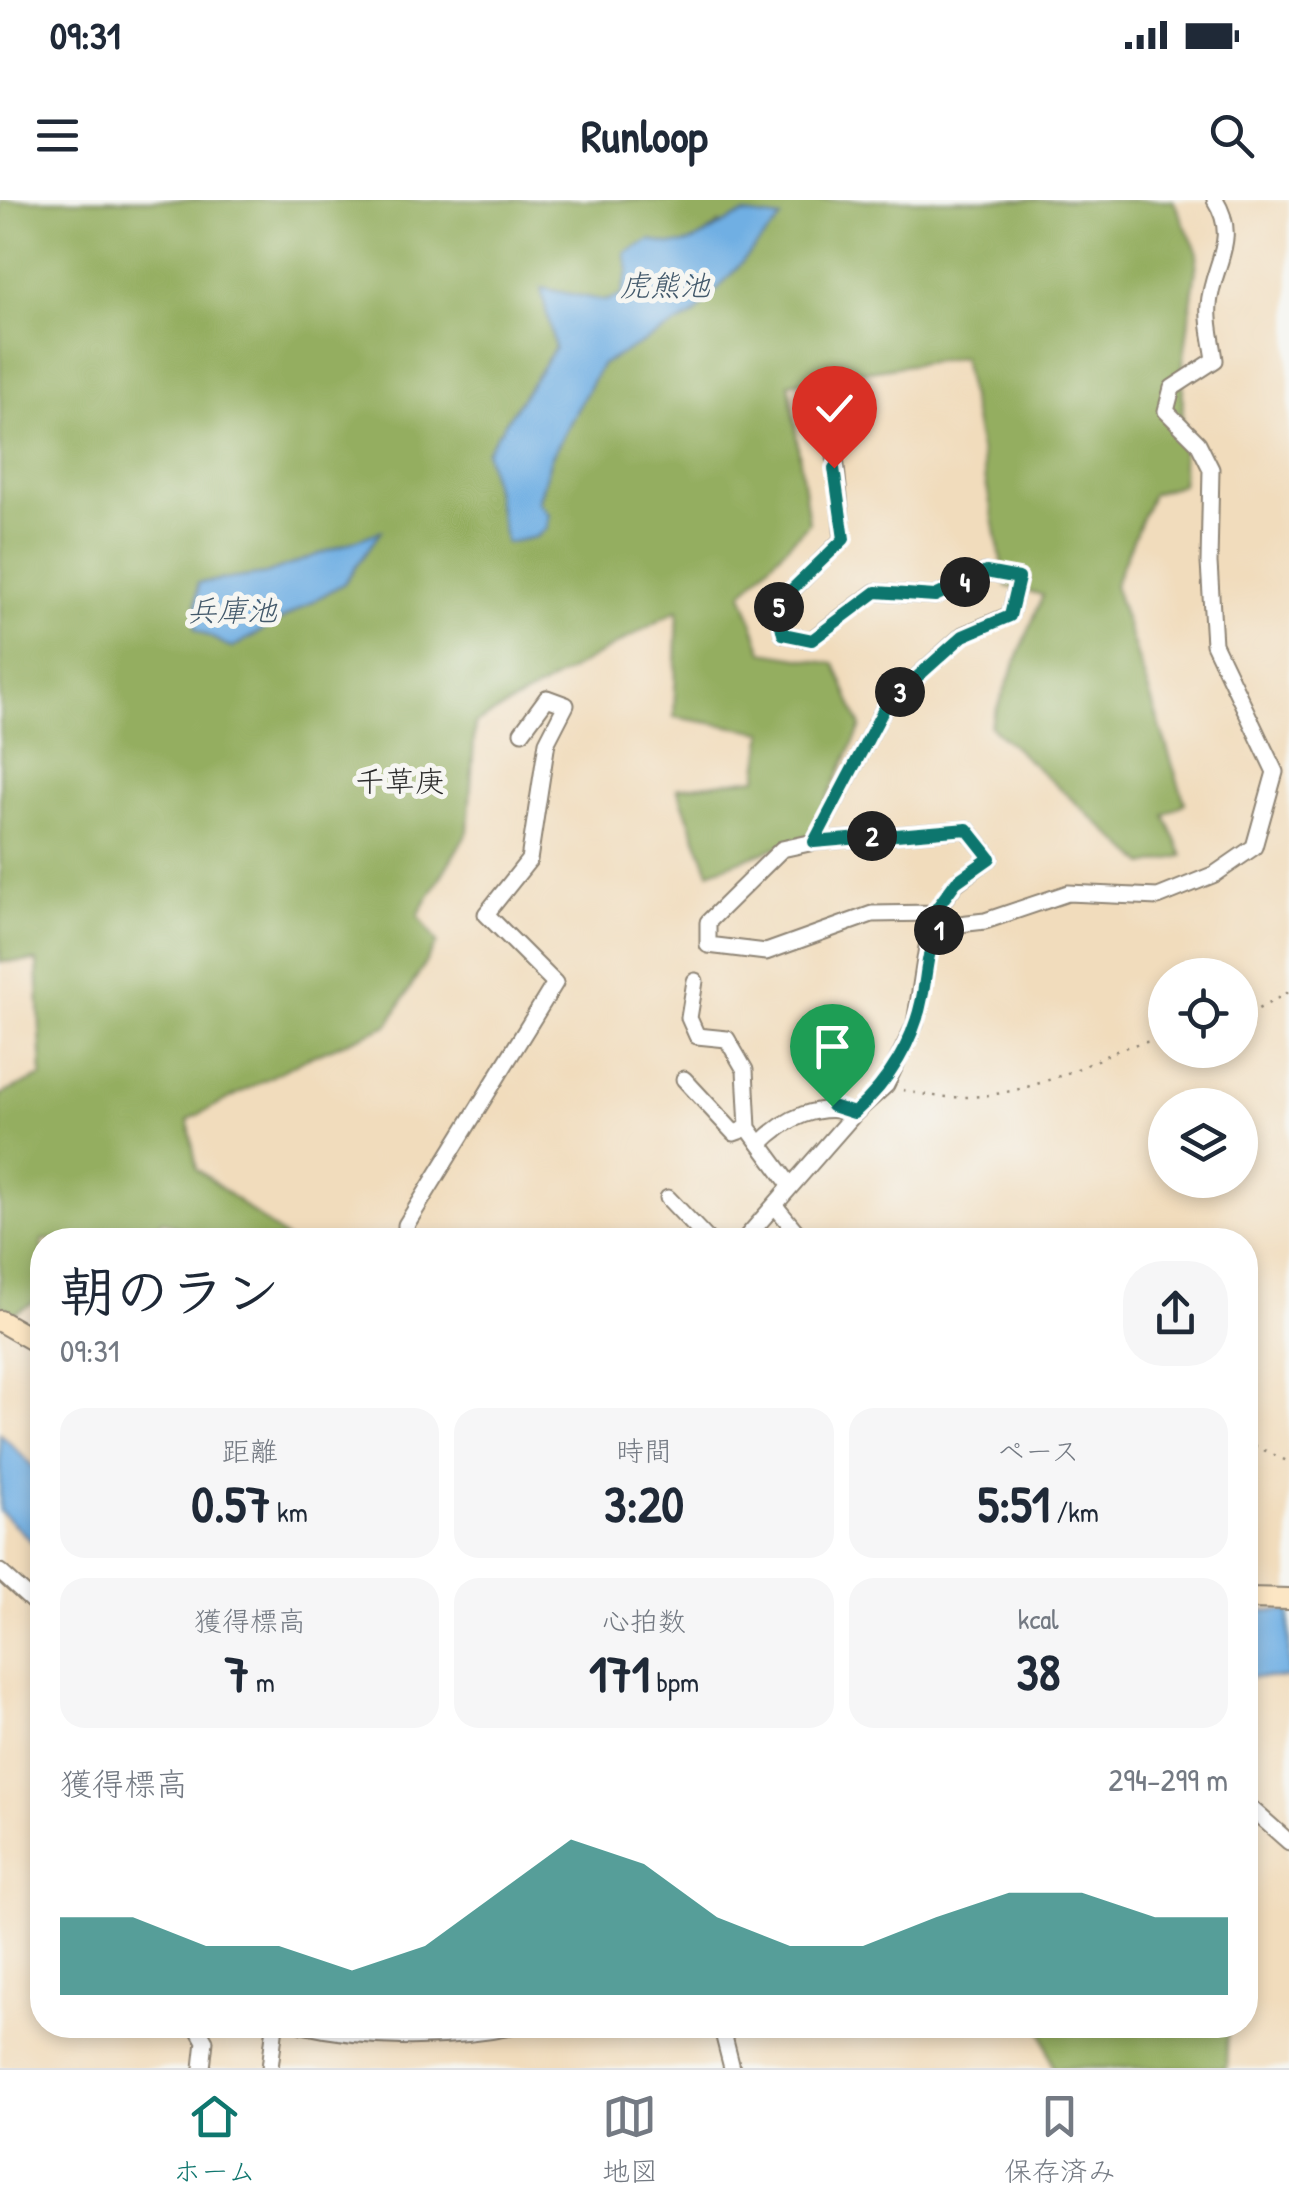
<!DOCTYPE html>
<html lang="ja">
<meta charset="utf-8">
<style>
body{margin:0;font-family:"Patrick Hand","Klee One",sans-serif;background:#f6f6f7;color:#1f2937;height:100vh;display:flex;flex-direction:column;font-size:38px;white-space:nowrap}
*{box-sizing:border-box;margin:0}
p{font-size:32px;color:#747a83}
.icon{flex:none;width:55px;height:55px;fill:none;stroke:currentColor;stroke-width:2;stroke-linecap:round;stroke-linejoin:round}
.map{position:relative;flex:1;overflow:hidden}
.drawer{position:absolute;left:30px;top:1028px;width:1228px;height:810px;display:flex;flex-direction:column;background:#fff;border-radius:40px;box-shadow:0 5px 15px #0003}
.drawer>*{flex:none}
.fabs{position:absolute;left:1148px;top:758px;display:grid;gap:20px}
.fabs a{display:grid;place-items:center;width:110px;height:110px;border-radius:50%;background:#fff;box-shadow:0 5px 15px #0003;font-size:50px}
.pin{position:absolute;display:grid;place-items:center;width:85px;height:85px;color:#fff;margin:-102px -42px;border-radius:50% 50% 50% 0;rotate:-45deg;box-shadow:0 0 10px #0007}
.pin .icon{rotate:45deg}
.km{position:absolute;width:50px;height:50px;margin:-25px;border-radius:50%;background:#222;color:#fff;font-size:28px;line-height:50px;text-align:center}
.round{display:grid;place-items:center;flex:none;width:105px;height:105px;border-radius:40px;background:#f6f6f7}
.head{display:flex;align-items:center;justify-content:space-between;height:170px;padding:0 30px}
h1{font-size:55px;font-weight:800;line-height:75px}
.stats{display:grid;grid-template-columns:repeat(3,1fr);gap:15px;height:170px;padding:10px 30px}
.stats div{display:grid;align-content:center;border-radius:25px;background:#f6f6f7;text-align:center}
.stats b{font-size:50px;font-weight:800}
.stats small{font-size:28px;font-weight:400}
.stats p{font-size:28px}
.chart{height:280px;padding:20px 30px}
.chart p{display:flex;justify-content:space-between}
.chart svg{width:100%;height:180px;margin-top:10px;fill:#0f766e;opacity:.7}
.status{display:flex;justify-content:space-between;align-items:center;height:70px;padding:0 50px;background:#fff;direction:ltr}
.status svg{height:28px;fill:currentColor}
header{display:flex;justify-content:space-between;align-items:center;height:130px;padding:0 30px;background:#fff;font-size:45px;font-weight:800}
.tab-bar{display:flex;justify-content:space-around;align-items:center;height:140px;border-top:2px solid #e0e1e3;background:#fff;font-size:28px;color:#747a83}
.tab-bar a{display:grid;justify-items:center;gap:5px}
.tab-bar .selected{color:#0f766e}
.map>svg:first-child{display:block}
</style>
<div class="status"><b>09:31</b><svg viewBox="0 0 49 12"><path d="M0 12V9h3v3zM5 12V6h3v6zM10 12V3h3v9zM15 12V0h3v12zM26 1h20v11H26zM47 4h2v5h-2z"/></svg></div>
<header><svg class="icon" aria-label="menu" viewBox="0 0 24 24"><path d="M4 6h16M4 12h16M4 18h16"/></svg>Runloop<svg class="icon" aria-label="search" viewBox="0 0 24 24"><circle cx="10" cy="10" r="6"/><path d="M15 15l6 6"/></svg></header>
<div class="map">
<svg width="1289" height="1868" viewBox="0 0 1289 1868">
<rect width="100%" height="100%" fill="#f6f6f2"/>
<filter id="ink" filterUnits="userSpaceOnUse"><feTurbulence type="fractalNoise" baseFrequency=".01" numOctaves="2"/><feDisplacementMap in="SourceGraphic" scale="20" xChannelSelector="R" yChannelSelector="G"/><feConvolveMatrix kernelMatrix="1 2 1 2 8 2 1 2 1" color-interpolation-filters="sRGB"/></filter>
<filter id="wash" filterUnits="userSpaceOnUse"><feTurbulence type="fractalNoise" baseFrequency=".0048" numOctaves="4" result="noise"/><feDisplacementMap in="SourceGraphic" scale="40" xChannelSelector="R" yChannelSelector="G"/><feGaussianBlur stdDeviation="2.25" result="paint"/><feColorMatrix in="noise" values="0 0 0 0 0 0 0 0 0 0 0 0 0 0 0 0 0 1.4 0 .05"/><feComposite in="paint" operator="in"/></filter>
<g filter="url(#wash)">
<rect width="100%" height="100%" fill="#f1dcbc"/>
<!-- forest -->
<g fill="#94ae60" stroke="#606c46" stroke-width="2.5" fill-rule="evenodd">
<path d="M0,0H1173L1198,53L1183,164L1182,284L1152,294L1114,385L1185,603L1165,615L1183,656L1145,665L990,526L1043,395L1006,386L962,157L789,183L809,323L742,393L763,452L835,464L861,527L810,635L709,672L677,588L757,578L764,532L674,517L678,410L475,524L468,631L418,715L437,743L388,825L305,859L188,920L197,969L288,1040H203L162,1020L147,1040H42V1098L14,1113L0,1105V895L42,876L37,761L0,762ZM720,23L640,141L601,165L551,258L538,303L486,252L555,148L542,88L605,101L621,96L629,70C661,54 695,46 720,23ZM379,333L344,383L232,448L195,429L198,383L266,374Z"/>
<polygon points="1040,1825 1228,1825 1226,1868 1053,1868"/>
</g>
<!-- water -->
<g fill="#70afe3" stroke="#4e6d87" stroke-width="2.5">
<path d="M744,14L781,19L694,115L601,165L551,258L538,302L549,315L547,328L536,337L506,343L486,252L555,148L541,88L605,101L621,96L629,70L625,53L651,40C696,56 705,28 744,14Z"/>
<polygon points="381,331 344,383 232,448 195,429 198,383 266,374"/>
<polygon points="0,1233 42,1276 42,1351 0,1311"/>
<polygon points="1245,1410 1289,1411 1289,1478 1245,1477"/>
</g>
</g>
<g filter="url(#ink)">
<g fill="none" stroke-linecap="round" stroke-linejoin="round">
<!-- street casing -->
<g stroke="#8e8474" stroke-width="19">
<g id="street">
<polygon points="967,629 990,658 956,683 934,713 872,714 766,752 708,745 708,722 782,649 814,642"/>
<polyline points="814,642 886,505 963,435 1010,415 1019,378 985,372 935,396 875,392 811,440 783,434 778,413 781,401 843,339 832,225"/>
<polyline points="695,781 689,818 697,836 727,839 745,870 748,928 790,985"/>
<polyline points="684,879 734,933 748,928"/>
<path d="M760,944C785,918 819,902 855,913"/>
<polyline points="668,998 708,1040"/>
<polyline points="776,1007 803,1040"/>
<polyline points="406,1040 406,1025 555,783 486,714 529,660 547,542 566,505 547,498 522,532"/>
<path d="M744,1040L855,913L886,885L915,824L927,747L942,726L985,721L1068,693L1158,697L1215,674L1254,647L1275,572L1214,444L1209,363L1211,269L1198,243L1166,211L1172,188L1215,160C1213,143 1207,122 1209,105C1212,65 1240,40 1215,0"/>
<polyline points="0,1372 42,1410"/>
<polyline points="1245,1603 1289,1642"/>
<polyline points="196,1825 205,1841 202,1868"/>
<path d="M302,1825C371,1841 451,1840 521,1825"/>
<polyline points="721,1825 732,1868"/>
<polyline points="270,1868 275,1825"/>
</g>
</g>
<!-- secondary casing -->
<g stroke="#8e8474" stroke-width="24">
<g id="secondary">
<polyline points="0,1121 42,1145"/>
<polyline points="1245,1398 1289,1399"/>
</g>
</g>
<!-- path -->
<g stroke="#8e8474" stroke-width="2.5" stroke-dasharray="2.5 8" stroke-linecap="butt">
<polyline points="1240,819 1289,792"/>
<path d="M903,890C967,907 1024,892 1084,866C1110,854 1136,839 1165,841"/>
<polyline points="1245,1241 1289,1262"/>
</g>
<!-- street -->
<use href="#street" stroke="#fff" stroke-width="15"/>
<!-- secondary -->
<use href="#secondary" stroke="#fce6c4" stroke-width="20"/>
</g>
</g>
<g fill="none" stroke-linecap="round" stroke-linejoin="round" filter="url(#ink)">
<!-- route casing -->
<g stroke="#fff" stroke-width="20">
<path id="route" d="M832,906L854,913C889,882 915,840 923,793C928,766 926,750 942,726L934,712L956,682L990,658L967,629L814,642L886,505L963,436L1010,416L1019,378L986,372L935,396L876,392L812,440L783,434L778,413L781,400L844,339L834,268"/>
</g>
<!-- route -->
<use href="#route" stroke="#0f766e" stroke-width="12"/>
</g>
<g text-anchor="middle" stroke-width="10" stroke-linejoin="round" paint-order="stroke">
<!-- water labels -->
<g font-size="30" font-style="italic" fill="#43596b" stroke="#f6f6f2">
<text x="665" y="96">虎熊池</text>
<text x="232" y="421">兵庫池</text>
</g>
<!-- neighbourhood labels -->
<g font-size="30" fill="#2b2b2b" stroke="#f6f6f2">
<text x="400" y="592">千草庚</text>
</g>
</g>
</svg>
<div class="fabs">
<a><svg class="icon" aria-label="locate" viewBox="0 0 24 24"><circle cx="12" cy="12" r="6"/><path d="M12 2v4M12 18v4M2 12h4M18 12h4"/></svg></a>
<a><svg class="icon" aria-label="layers" viewBox="0 0 24 24"><path d="M12 4l9 5-9 5-9-5zM3 14l9 5 9-5"/></svg></a>
</div>
<div class="pin" style="left:832px;top:906px;background:#1e9e55"><svg class="icon" aria-label="arrive" viewBox="0 0 24 24"><path d="M6 21V4h12l-3 4 3 4H6"/></svg></div>
<div class="pin" style="left:834px;top:268px;background:#d93025"><svg class="icon" aria-label="check" viewBox="0 0 24 24"><path d="M5 12l5 5 9-10"/></svg></div>
<b class="km" style="left:939px;top:730px">1</b>
<b class="km" style="left:872px;top:636px">2</b>
<b class="km" style="left:900px;top:492px">3</b>
<b class="km" style="left:965px;top:382px">4</b>
<b class="km" style="left:779px;top:407px">5</b>
<section class="drawer">
<div class="head"><div><h1>朝のラン</h1><p>09:31</p></div><a class="round"><svg class="icon" aria-label="share" viewBox="0 0 24 24"><path d="M12 15V3M7 8l5-5 5 5M5 13v7h14v-7"/></svg></a></div>
<div class="stats">
<div><p>距離</p><b>0.57<small> km</small></b></div>
<div><p>時間</p><b>3:20</b></div>
<div><p>ペース</p><b>5:51<small> /km</small></b></div>
</div>
<div class="stats">
<div><p>獲得標高</p><b>7<small> m</small></b></div>
<div><p>心拍数</p><b>171<small> bpm</small></b></div>
<div><p>kcal</p><b>38</b></div>
</div>
<div class="chart"><p><span>獲得標高</span>294–299 m</p>
<svg viewBox="0 0 160 44" preserveAspectRatio="none"><path d="M0 44V25L10 25L20 32L30 32L40 38L50 32L60 19L70 6L80 12L90 25L100 32L110 32L120 25L130 19L140 19L150 25L160 25V44z"/></svg>
</div>
</section>
</div>
<nav class="tab-bar">
<a class="selected"><svg class="icon" aria-label="home" viewBox="0 0 24 24"><path d="M3 11l9-7 9 7M6 9v11h12V9"/></svg>ホーム</a>
<a><svg class="icon" aria-label="map" viewBox="0 0 24 24"><path d="M3 6l6-2 6 2 6-2v14l-6 2-6-2-6 2zM9 4v14M15 6v14"/></svg>地図</a>
<a><svg class="icon" aria-label="saved" viewBox="0 0 24 24"><path d="M7 4h10v16l-5-4-5 4z"/></svg>保存済み</a>
</nav>
